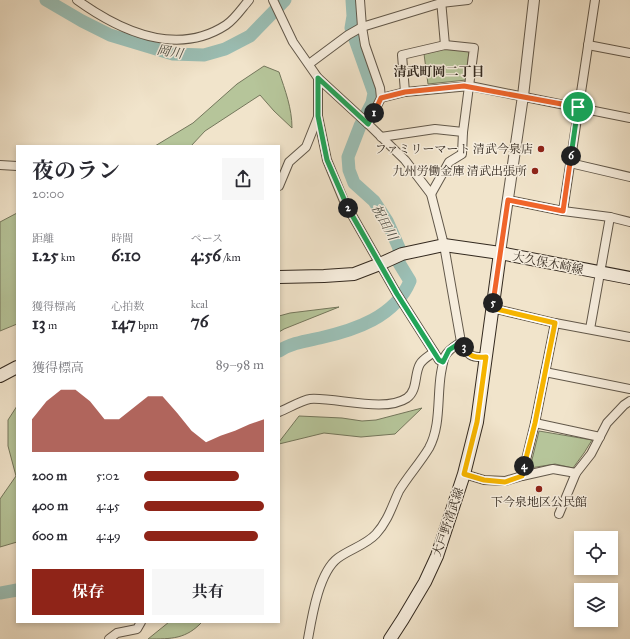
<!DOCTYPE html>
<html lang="ja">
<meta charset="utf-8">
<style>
body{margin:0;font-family:"IM FELL Great Primer","Noto Serif JP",serif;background:#f7f7f7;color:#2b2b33;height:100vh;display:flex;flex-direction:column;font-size:15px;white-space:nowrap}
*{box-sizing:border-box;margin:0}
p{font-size:13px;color:#7c7c81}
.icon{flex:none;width:22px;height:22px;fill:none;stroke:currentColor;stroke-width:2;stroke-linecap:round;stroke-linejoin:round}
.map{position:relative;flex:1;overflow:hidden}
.details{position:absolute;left:16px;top:145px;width:264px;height:478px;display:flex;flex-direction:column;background:#fff;border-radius:0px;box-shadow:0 2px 6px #0003}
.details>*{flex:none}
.controls{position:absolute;left:574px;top:531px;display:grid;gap:8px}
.controls a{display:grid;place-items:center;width:44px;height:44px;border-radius:0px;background:#fff;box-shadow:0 2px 6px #0003;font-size:20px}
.pin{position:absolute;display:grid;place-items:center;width:34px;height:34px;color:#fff;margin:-17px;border:2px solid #fff;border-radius:50%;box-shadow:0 1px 4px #0007}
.km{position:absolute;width:20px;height:20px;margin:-10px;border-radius:50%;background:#222;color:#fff;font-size:11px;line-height:20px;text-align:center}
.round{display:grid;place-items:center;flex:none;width:42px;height:42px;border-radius:0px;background:#f7f7f7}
.headline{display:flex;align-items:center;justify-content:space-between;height:68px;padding:0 16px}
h1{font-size:22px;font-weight:700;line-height:30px}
.stats{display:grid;grid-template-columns:repeat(3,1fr);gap:6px;height:68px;padding:4px 16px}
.stats div{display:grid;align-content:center}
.stats b{font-size:17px;font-weight:700}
.stats small{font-size:11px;font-weight:400}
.stats p{font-size:11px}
.chart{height:112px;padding:8px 16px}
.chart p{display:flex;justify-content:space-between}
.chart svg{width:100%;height:72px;margin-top:4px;fill:#8f2418;opacity:.7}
.button{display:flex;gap:8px;margin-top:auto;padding:8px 16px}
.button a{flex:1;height:46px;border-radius:0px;background:#8f2418;color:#fff;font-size:16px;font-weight:700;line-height:46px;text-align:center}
.button a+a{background:#f7f7f7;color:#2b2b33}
ul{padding:0 16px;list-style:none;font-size:13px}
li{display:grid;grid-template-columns:64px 48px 1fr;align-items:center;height:30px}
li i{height:10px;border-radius:5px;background:#8f2418}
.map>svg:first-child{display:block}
</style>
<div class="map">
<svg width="630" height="639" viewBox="0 0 630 639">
<rect width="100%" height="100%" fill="#f1e4cb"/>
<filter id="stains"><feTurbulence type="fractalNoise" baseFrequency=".005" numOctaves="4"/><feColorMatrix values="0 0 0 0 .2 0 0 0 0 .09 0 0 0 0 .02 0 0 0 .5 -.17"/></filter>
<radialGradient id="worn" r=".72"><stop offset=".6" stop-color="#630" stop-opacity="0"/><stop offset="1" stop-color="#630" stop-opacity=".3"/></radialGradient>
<!-- green -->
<g fill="#b6c59a" stroke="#74775c">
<polygon points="446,48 469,51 466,80 428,84 424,54"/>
<path d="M264,66L279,72C285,90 292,108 292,128L274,111L260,95L205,131L191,146H155L193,123L237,84Z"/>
<polygon points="17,213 17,324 0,331 0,222"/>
<polygon points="339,307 284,329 279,332 279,316 290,313"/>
<polygon points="17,406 17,542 0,547 0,499 16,476 8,446 8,420"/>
<polygon points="422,408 395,434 361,437 324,433 279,444 279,442 299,416 342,418 362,421 376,420"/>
<polygon points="539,431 592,440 584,453 573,468 555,464 530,468"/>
<path d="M169,622H202C186,639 172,639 148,639Z"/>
</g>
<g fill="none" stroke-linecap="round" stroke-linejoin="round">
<!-- river -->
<g stroke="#9bbfb5" stroke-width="13">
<polyline points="46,0 82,21 110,35 173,54 204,55 225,49 250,36 285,0"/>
<path d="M279,351C291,343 306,341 320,338C355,330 395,317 410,281L399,263V248L387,221L374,201L354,183L349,170L348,157L360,126L372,103L374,93L351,28L353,16L352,0"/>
<polyline points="0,593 17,590"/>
</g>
<!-- minor casing -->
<g stroke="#62584a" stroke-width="10">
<g id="minor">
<path d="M77,0C120,31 177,57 226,25C235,19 242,8 249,0"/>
<path d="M273,0L293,42L318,78L368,124L405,160L431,194L444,245L461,342C468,355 470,358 486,357"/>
<polyline points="360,0 362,27 365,45 380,88 381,98 368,124"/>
<polyline points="441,0 445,45"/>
<polyline points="588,45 630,53"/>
<polyline points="309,64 348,35 362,27 441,3 468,0"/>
<polyline points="318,78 318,116 327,160 344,201 397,294 434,352 439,360 443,362"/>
<polyline points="405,92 402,55 445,45 474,48 463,132 462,154 449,162 431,194"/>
<polyline points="381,98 405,92 470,86 630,118"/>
<polyline points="381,137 435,129 463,132"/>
<polyline points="570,163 630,177"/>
<polyline points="0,165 17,166"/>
<polyline points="279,186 289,162 306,147 318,117"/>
<polyline points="508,200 563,211 610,217 630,222"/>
<polyline points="563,211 595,0"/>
<polyline points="492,308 555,323 630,337"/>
<polyline points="590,329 610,217"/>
<polyline points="545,372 630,389"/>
<path d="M279,412C287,409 302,400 310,399C336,397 385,413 407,398C418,390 414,374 420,364C423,359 429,356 434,352"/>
<polyline points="535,423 600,437"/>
<polyline points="464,474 484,480 505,481 522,476 553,469 576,473"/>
<polyline points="522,476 535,423 555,323"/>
<polyline points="559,514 576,473 591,454 607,423 624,405 630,401"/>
<polyline points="109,639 117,633 137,629 141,622"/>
<path d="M308,639C312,616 319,572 338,558C350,549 366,545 376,534C388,521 392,506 399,491C408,476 420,463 429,448C441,426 437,397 441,373C442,368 443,361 445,356C449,349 455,346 461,342"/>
</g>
</g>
<!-- tertiary casing -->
<g stroke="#62584a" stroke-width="12">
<polyline id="tertiary" points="500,253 523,96 534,0"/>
</g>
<!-- secondary casing -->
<g stroke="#33291f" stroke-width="14">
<g id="secondary">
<polyline points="279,277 324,276 354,274 380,264 402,254 444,245 500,253 630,278"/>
<polyline points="0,376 17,367"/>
<polyline points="390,639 403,619 425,582 437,556 464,474 477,422 500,253"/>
</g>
</g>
<!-- minor -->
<use href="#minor" stroke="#f6eddd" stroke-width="8"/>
<!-- tertiary -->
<use href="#tertiary" stroke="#f6eddd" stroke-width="10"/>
<!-- secondary -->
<use href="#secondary" stroke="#f6eddd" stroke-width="12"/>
</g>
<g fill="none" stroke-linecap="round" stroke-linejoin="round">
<!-- split-1 casing -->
<g stroke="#fff" stroke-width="8">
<polyline id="split-1" points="374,113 381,98 405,92 464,86 578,107"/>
</g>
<!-- split-2 casing -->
<g stroke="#fff" stroke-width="8">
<polyline id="split-2" points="348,208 327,160 318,116 318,78 368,124 374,113"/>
</g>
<!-- split-3 casing -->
<g stroke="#fff" stroke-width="8">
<polyline id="split-3" points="348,208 397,294 439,360 443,362 449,350 461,342 464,347"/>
</g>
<!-- split-4 casing -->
<g stroke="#fff" stroke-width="8">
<path id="split-4" d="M464,347C469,357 476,358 486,357L477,422L464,474L484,480L505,482L522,476L524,466"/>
</g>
<!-- split-5 casing -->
<g stroke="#fff" stroke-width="8">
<polyline id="split-5" points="493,303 492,308 555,323 535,423 524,466"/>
</g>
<!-- split-6 casing -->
<g stroke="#fff" stroke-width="8">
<polyline id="split-6" points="493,303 508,200 563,211 571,156"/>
</g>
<!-- split-7 casing -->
<g stroke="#fff" stroke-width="8">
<polyline id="split-7" points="571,156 578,107"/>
</g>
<!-- split-1 -->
<use href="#split-1" stroke="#f0652b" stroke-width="5"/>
<!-- split-2 -->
<use href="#split-2" stroke="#22a559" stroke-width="5"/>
<!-- split-3 -->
<use href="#split-3" stroke="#22a559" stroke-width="5"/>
<!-- split-4 -->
<use href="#split-4" stroke="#f5b400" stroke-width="5"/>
<!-- split-5 -->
<use href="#split-5" stroke="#f5b400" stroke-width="5"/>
<!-- split-6 -->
<use href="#split-6" stroke="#f0652b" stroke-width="5"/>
<!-- split-7 -->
<use href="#split-7" stroke="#22a559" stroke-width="5"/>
</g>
<!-- markers -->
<g fill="#8f2418" stroke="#f6eddd" stroke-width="1.5">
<circle cx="541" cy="149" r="4"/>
<circle cx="535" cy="171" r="4"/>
<circle cx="539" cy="489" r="4"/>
</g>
<g text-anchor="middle" stroke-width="3" stroke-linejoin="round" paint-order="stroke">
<!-- poi labels -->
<g font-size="12" fill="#33291f" stroke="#f6eddd" text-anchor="end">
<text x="533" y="153">ファミリーマート 清武今泉店</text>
<text x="527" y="175">九州労働金庫 清武出張所</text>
<text x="539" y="506" text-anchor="middle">下今泉地区公民館</text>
</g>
<!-- street labels -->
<g font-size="12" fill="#33291f" stroke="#f6eddd">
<text transform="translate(548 263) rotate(11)" y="4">大久保木崎線</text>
<text transform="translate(448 522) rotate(-71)" y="4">大戸野清武線</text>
</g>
<!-- water labels -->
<g font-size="13" font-style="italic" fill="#4d4e44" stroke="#f6eddd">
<text transform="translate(170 51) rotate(10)" y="5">岡川</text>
<text transform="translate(385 222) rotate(61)" y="5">祝田川</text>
</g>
<!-- neighbourhood labels -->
<g font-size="13" font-weight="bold" fill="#33291f" stroke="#f6eddd">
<text x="439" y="76">清武町岡二丁目</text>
</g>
</g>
<rect width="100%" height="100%" filter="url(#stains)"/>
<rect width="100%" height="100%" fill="url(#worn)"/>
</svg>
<div class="controls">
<a><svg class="icon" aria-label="locate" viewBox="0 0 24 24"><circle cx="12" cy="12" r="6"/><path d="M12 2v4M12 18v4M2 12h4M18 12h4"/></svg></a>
<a><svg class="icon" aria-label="layers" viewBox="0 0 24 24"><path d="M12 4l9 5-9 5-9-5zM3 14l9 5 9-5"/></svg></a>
</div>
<div class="pin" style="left:578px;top:107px;background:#1e9e55"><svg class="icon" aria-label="arrive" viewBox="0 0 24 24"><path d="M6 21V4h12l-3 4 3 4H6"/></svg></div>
<b class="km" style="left:374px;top:113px">1</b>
<b class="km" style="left:348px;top:208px">2</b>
<b class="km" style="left:464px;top:347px">3</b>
<b class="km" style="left:524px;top:466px">4</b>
<b class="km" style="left:493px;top:303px">5</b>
<b class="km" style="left:571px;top:156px">6</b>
<section class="details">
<div class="headline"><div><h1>夜のラン</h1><p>20:00</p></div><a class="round"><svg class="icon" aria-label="share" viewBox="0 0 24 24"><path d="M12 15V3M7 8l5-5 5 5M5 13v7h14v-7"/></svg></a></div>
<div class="stats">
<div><p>距離</p><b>1.25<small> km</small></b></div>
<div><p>時間</p><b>6:10</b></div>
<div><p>ペース</p><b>4:56<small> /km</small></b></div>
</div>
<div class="stats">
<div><p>獲得標高</p><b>13<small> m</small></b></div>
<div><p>心拍数</p><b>147<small> bpm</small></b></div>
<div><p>kcal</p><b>76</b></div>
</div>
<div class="chart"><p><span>獲得標高</span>89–98 m</p>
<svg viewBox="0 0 160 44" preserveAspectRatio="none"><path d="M0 44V24L10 13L20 6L30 6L40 13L50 24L60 24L70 17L80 10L90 10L100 20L110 31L120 38L130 34L140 31L150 27L160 24V44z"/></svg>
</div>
<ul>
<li><b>200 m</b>5:02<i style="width:79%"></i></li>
<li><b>400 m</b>4:45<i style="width:100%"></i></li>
<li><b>600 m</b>4:49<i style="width:95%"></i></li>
</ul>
<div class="button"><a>保存</a><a>共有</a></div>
</section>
</div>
